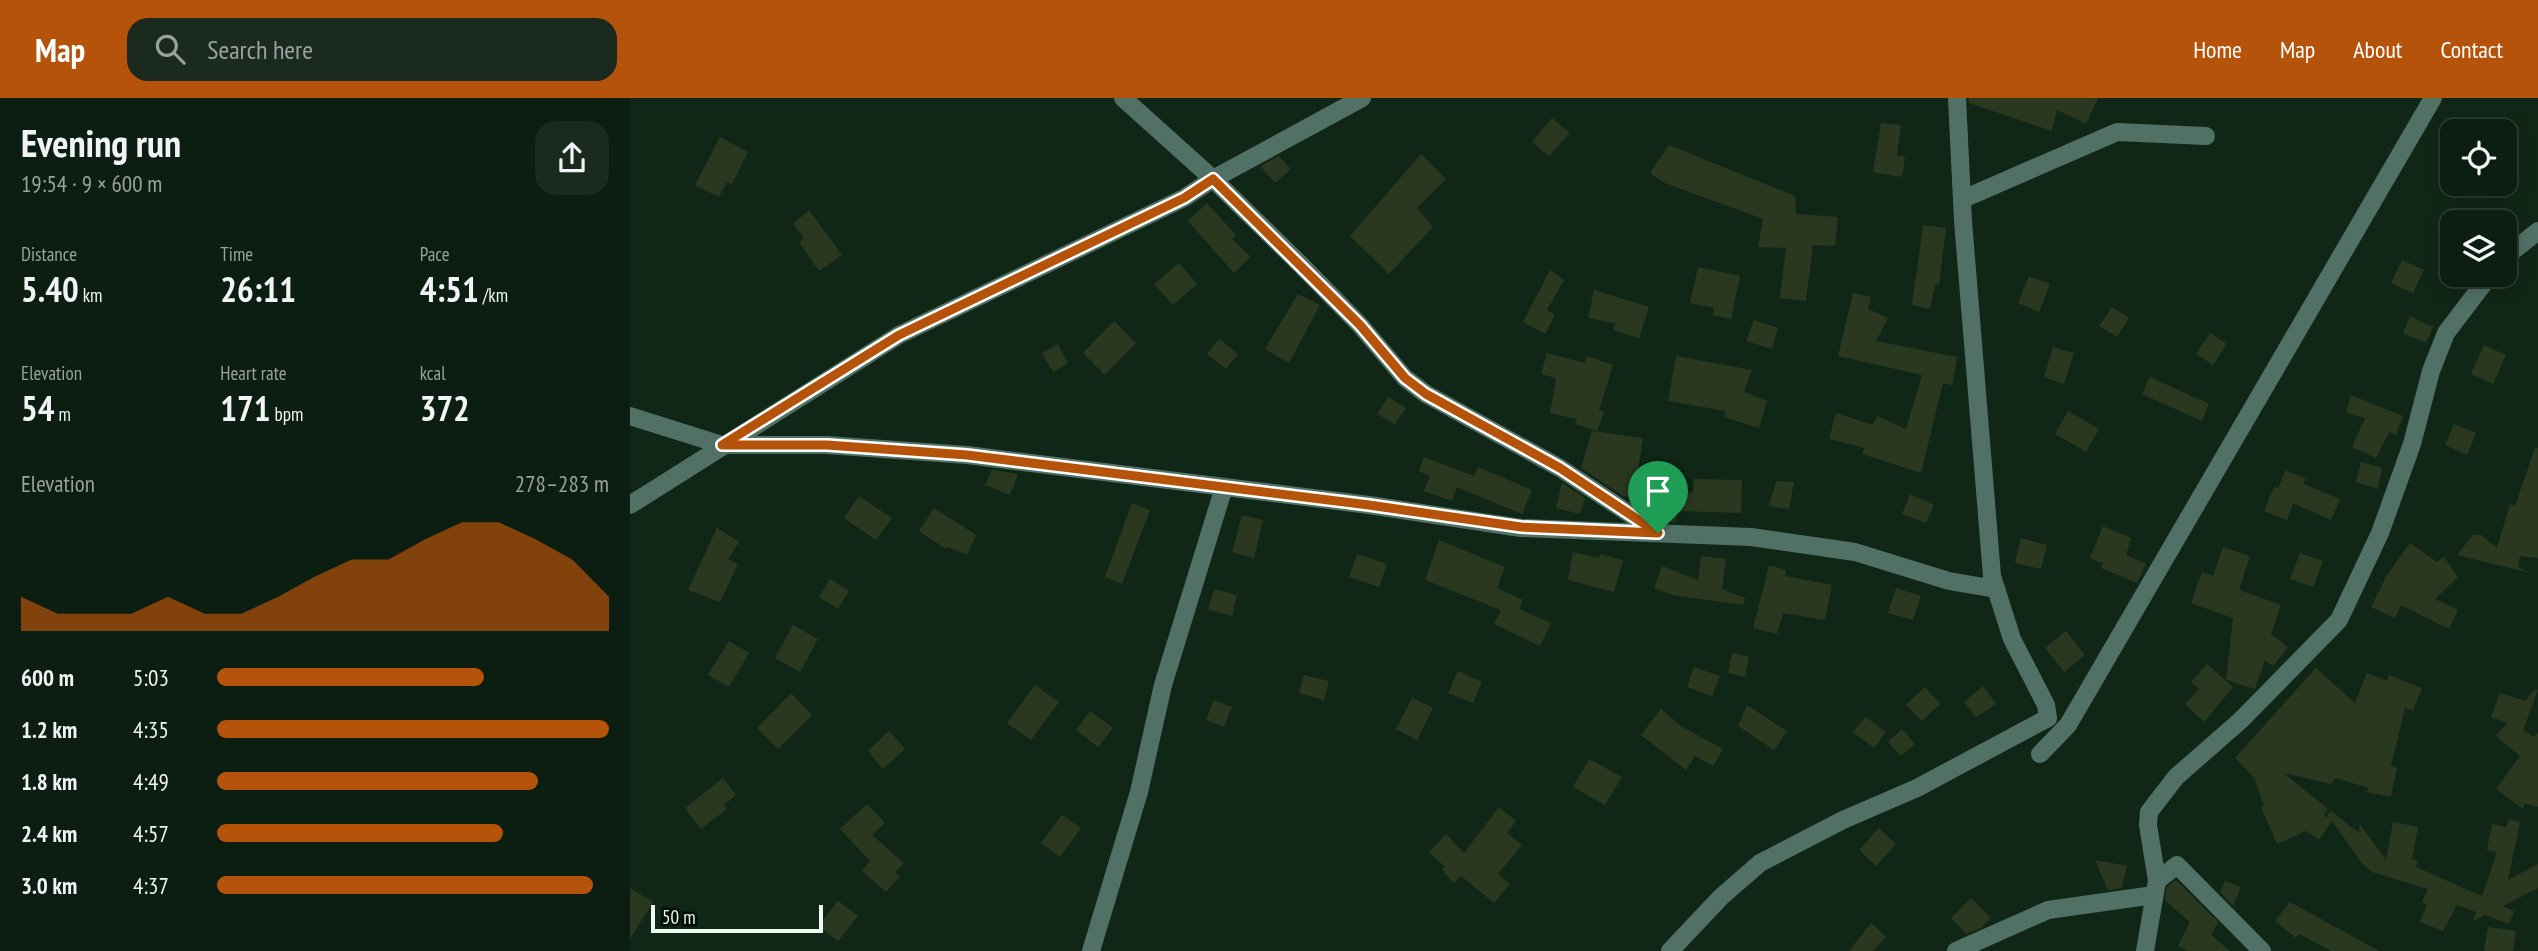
<!DOCTYPE html>
<meta charset="utf-8">
<style>
body{margin:0;font-family:"PT Sans Narrow",sans-serif;background:#1a2a1f;color:#f1f3f6;height:100vh;display:flex;flex-direction:column;font-size:26px;white-space:nowrap}
*{box-sizing:border-box;margin:0}
p{font-size:23px;color:#9aa29f}
.icon{flex:none;width:38px;height:38px;fill:none;stroke:currentColor;stroke-width:2;stroke-linecap:round;stroke-linejoin:round}
.map{position:relative;flex:1;overflow:hidden}
.details{display:flex;flex-direction:column;background:#0c1d11;width:630px}
.details>*{flex:none}
.fabs{position:absolute;left:1810px;top:21px;display:grid;gap:14px}
.fabs a{display:grid;place-items:center;width:77px;height:77px;border-radius:14px;background:#0c1d11;box-shadow:0 4px 18px #0003,0 0 0 2px #2c3b31;font-size:35px}
.scale{position:absolute;left:21px;bottom:18px;width:172px;box-sizing:border-box;padding-left:7px;border:4px solid #ebfaee;border-top:0;font-size:19px;line-height:24px;white-space:nowrap;color:#ebfaee;-webkit-text-stroke:5px #050d07;paint-order:stroke}
.pin{position:absolute;display:grid;place-items:center;width:60px;height:60px;color:#fff;margin:-72px -30px;border-radius:50% 50% 50% 0;rotate:-45deg;box-shadow:0 0 7px #0007}
.pin .icon{rotate:45deg}
.round{display:grid;place-items:center;flex:none;width:74px;height:74px;border-radius:21px;background:#1a2a1f}
.head{display:flex;align-items:center;justify-content:space-between;height:119px;padding:0 21px}
h1{font-size:38px;font-weight:700;line-height:52px}
.stats{display:grid;grid-template-columns:repeat(3,1fr);gap:10px;height:119px;padding:7px 21px}
.stats div{display:grid;align-content:center}
.stats b{font-size:35px;font-weight:700}
.stats small{font-size:19px;font-weight:400}
.stats p{font-size:19px}
.chart{height:196px;padding:14px 21px}
.chart p{display:flex;justify-content:space-between}
.chart svg{width:100%;height:126px;margin-top:7px;fill:#b45309;opacity:.7}
ul{padding:0 21px;list-style:none;font-size:23px}
li{display:grid;grid-template-columns:112px 84px 1fr;align-items:center;height:52px}
li i{height:18px;border-radius:9px;background:#b45309}
header{display:flex;align-items:center;gap:42px;box-sizing:border-box;height:98px;padding:0 35px;background:#b45309;color:#fff}
header strong{font-size:33px}
nav{display:flex;gap:38px;margin-inline-start:auto;font-size:24px}
.search{width:490px;height:63px;background:#1a2a1f;display:flex;align-items:center;gap:18px;box-sizing:border-box;padding:0 24px;border-radius:21px;color:#9aa29f;font-size:26px}
main{display:flex;flex:1;min-height:0}
.map>svg:first-child{display:block}
</style>
<header>
<strong>Map</strong>
<div class="search"><svg class="icon" aria-label="search" viewBox="0 0 24 24"><circle cx="10" cy="10" r="6"/><path d="M15 15l6 6"/></svg>Search here</div>
<nav><a>Home</a><a>Map</a><a>About</a><a>Contact</a></nav>
</header>
<main>
<section class="details">
<div class="head"><div><h1>Evening run</h1><p>19:54 · 9 × 600 m</p></div><a class="round"><svg class="icon" aria-label="share" viewBox="0 0 24 24"><path d="M12 15V3M7 8l5-5 5 5M5 13v7h14v-7"/></svg></a></div>
<div class="stats">
<div><p>Distance</p><b>5.40<small> km</small></b></div>
<div><p>Time</p><b>26:11</b></div>
<div><p>Pace</p><b>4:51<small> /km</small></b></div>
</div>
<div class="stats">
<div><p>Elevation</p><b>54<small> m</small></b></div>
<div><p>Heart rate</p><b>171<small> bpm</small></b></div>
<div><p>kcal</p><b>372</b></div>
</div>
<div class="chart"><p><span>Elevation</span>278–283 m</p>
<svg viewBox="0 0 160 44" preserveAspectRatio="none"><path d="M0 44V32L10 38L20 38L30 38L40 32L50 38L60 38L70 32L80 25L90 19L100 19L110 12L120 6L130 6L140 12L150 19L160 32V44z"/></svg>
</div>
<ul>
<li><b>600 m</b>5:03<i style="width:68%"></i></li>
<li><b>1.2 km</b>4:35<i style="width:100%"></i></li>
<li><b>1.8 km</b>4:49<i style="width:82%"></i></li>
<li><b>2.4 km</b>4:57<i style="width:73%"></i></li>
<li><b>3.0 km</b>4:37<i style="width:96%"></i></li>
</ul>
</section>
<div class="map">
<svg width="1908" height="853" viewBox="0 0 1908 853">
<rect width="100%" height="100%" fill="#102717"/>
<!-- building -->
<g fill="#2b3820">
<polygon points="1338,0 1468,0 1456,26 1427,12 1422,33 1339,5"/>
<polygon points="922,20 940,35 919,58 902,44"/>
<polygon points="1251,25 1271,27 1267,57 1275,59 1272,79 1243,74"/>
<polygon points="90,39 118,54 102,86 97,84 89,99 65,87"/>
<polygon points="1039,47 1165,98 1166,116 1208,119 1205,148 1183,147 1176,203 1150,200 1156,150 1128,149 1133,121 1035,85 1020,75"/>
<polygon points="791,56 816,81 787,110 803,129 759,176 720,138"/>
<polygon points="649,58 661,71 645,85 630,68"/>
<polygon points="577,105 606,137 602,141 621,159 604,175 558,123"/>
<polygon points="179,112 212,157 189,173 169,144 174,140 163,126"/>
<polygon points="1293,127 1316,130 1309,187 1305,186 1300,211 1282,207"/>
<polygon points="1772,162 1794,172 1783,195 1761,185"/>
<polygon points="549,165 567,186 543,207 524,186"/>
<polygon points="1068,169 1110,178 1101,221 1083,217 1084,210 1060,205"/>
<polygon points="920,172 934,182 917,212 925,217 915,236 893,224"/>
<polygon points="1399,178 1420,186 1409,214 1388,205"/>
<polygon points="964,192 1019,209 1009,240 983,232 985,225 958,220"/>
<polygon points="1223,195 1241,199 1238,211 1258,220 1246,243 1327,259 1322,287 1313,285 1291,375 1232,356 1235,350 1199,341 1206,315 1243,327 1247,318 1276,331 1292,277 1208,258"/>
<polygon points="668,196 690,207 659,265 635,251"/>
<polygon points="1482,209 1499,220 1487,239 1469,228"/>
<polygon points="1780,218 1803,229 1796,245 1773,235"/>
<polygon points="1124,222 1148,230 1142,251 1116,243"/>
<polygon points="484,223 506,245 475,277 453,255"/>
<polygon points="1580,235 1597,246 1583,267 1566,256"/>
<polygon points="589,241 608,256 596,271 577,256"/>
<polygon points="428,246 438,265 423,274 412,255"/>
<polygon points="1854,247 1876,257 1863,286 1841,276"/>
<polygon points="1423,249 1444,255 1434,286 1414,279"/>
<polygon points="917,255 955,265 957,258 983,267 969,312 974,314 967,333 945,326 947,321 920,315 926,280 911,276"/>
<polygon points="1046,258 1122,272 1114,294 1137,303 1129,330 1094,319 1096,313 1038,303"/>
<polygon points="1520,279 1579,306 1572,323 1512,296"/>
<polygon points="1721,297 1773,318 1766,337 1759,334 1746,360 1722,349 1735,320 1716,315"/>
<polygon points="758,299 776,310 765,326 747,316"/>
<polygon points="1438,313 1469,331 1456,354 1425,336"/>
<polygon points="1824,326 1846,335 1837,357 1815,347"/>
<polygon points="962,333 1013,340 1004,400 993,398 951,370"/>
<polygon points="1905,350 1908,350 1908,460 1890,458 1888,468 1896,474 1827,457 1843,437 1851,437 1867,450 1880,406 1885,408"/>
<polygon points="794,359 844,378 848,369 902,392 892,416 827,389 822,403 794,393 800,378 789,373"/>
<polygon points="1731,364 1752,370 1748,391 1726,384"/>
<polygon points="362,372 388,376 380,397 355,387"/>
<polygon points="1656,372 1676,381 1673,386 1710,401 1701,422 1663,405 1657,422 1634,413 1644,389 1648,390"/>
<polygon points="1064,381 1112,382 1111,415 1048,413 1045,425 1028,421 1034,390 1063,395"/>
<polygon points="1146,383 1164,384 1159,411 1139,408"/>
<polygon points="932,385 955,400 950,416 926,410"/>
<polygon points="1280,396 1304,407 1296,425 1272,416"/>
<polygon points="229,398 262,420 246,442 214,420"/>
<polygon points="502,405 520,412 492,486 475,479"/>
<polygon points="304,410 346,437 337,457 318,449 316,451 289,433"/>
<polygon points="612,417 633,422 624,460 602,454"/>
<polygon points="1473,428 1501,440 1496,457 1516,466 1507,485 1471,470 1473,465 1460,460"/>
<polygon points="87,430 109,444 98,461 108,466 90,504 58,492"/>
<polygon points="1391,440 1417,447 1411,471 1385,465"/>
<polygon points="809,442 875,469 867,490 893,502 889,511 921,525 910,548 864,526 871,512 795,482"/>
<polygon points="1780,445 1807,464 1814,459 1828,479 1805,501 1828,512 1819,531 1771,507 1765,520 1741,509 1757,477"/>
<polygon points="1593,449 1620,458 1609,492 1651,507 1641,536 1658,549 1643,568 1635,562 1625,591 1596,582 1603,520 1561,505 1572,474 1583,478"/>
<polygon points="943,454 969,460 971,456 993,462 984,494 938,482"/>
<polygon points="1670,455 1693,463 1683,489 1660,481"/>
<polygon points="727,456 757,466 749,489 719,479"/>
<polygon points="1071,458 1096,461 1092,491 1115,500 1113,507 1042,497 1024,490 1032,468 1068,482"/>
<polygon points="1139,467 1156,472 1155,478 1202,487 1195,522 1153,515 1147,536 1123,530"/>
<polygon points="200,481 219,493 208,511 189,499"/>
<polygon points="1266,490 1291,498 1283,522 1258,515"/>
<polygon points="584,491 607,497 602,518 578,512"/>
<polygon points="163,527 188,541 170,574 145,560"/>
<polygon points="1436,533 1455,557 1434,574 1415,550"/>
<polygon points="99,543 119,555 99,589 78,577"/>
<polygon points="1102,555 1119,559 1115,579 1098,575"/>
<polygon points="1577,566 1603,589 1574,624 1555,606 1569,591 1561,584"/>
<polygon points="1064,569 1090,578 1082,598 1057,589"/>
<polygon points="1686,570 1725,605 1737,575 1757,583 1759,577 1792,590 1783,613 1775,610 1761,668 1767,670 1761,699 1737,694 1738,690 1706,680 1701,686 1654,675 1698,711 1694,717 1700,721 1697,717 1701,713 1729,735 1730,726 1756,762 1763,724 1788,729 1782,761 1788,763 1786,769 1852,798 1867,754 1857,752 1862,726 1876,729 1879,721 1890,724 1878,782 1908,766 1908,790 1873,808 1884,813 1879,826 1855,817 1843,823 1846,814 1827,807 1813,833 1790,824 1797,807 1792,804 1798,791 1742,774 1731,764 1702,723 1689,742 1676,733 1647,746 1631,709 1634,707 1624,680 1605,660"/>
<polygon points="828,573 852,584 843,605 818,595"/>
<polygon points="674,577 699,583 694,602 669,595"/>
<polygon points="405,587 429,604 401,642 377,625"/>
<polygon points="1353,588 1366,606 1346,619 1334,604"/>
<polygon points="1295,589 1310,606 1292,623 1276,607"/>
<polygon points="1905,591 1908,592 1893,632 1904,639 1908,634 1908,709 1894,705 1893,711 1866,691 1890,658 1866,638 1877,625 1861,619 1870,595 1895,603"/>
<polygon points="161,595 182,617 148,651 127,630"/>
<polygon points="782,600 803,610 787,642 766,631"/>
<polygon points="584,602 602,609 594,629 576,622"/>
<polygon points="1117,607 1157,633 1144,652 1108,628"/>
<polygon points="1031,611 1052,629 1093,651 1083,668 1065,658 1056,672 1011,637"/>
<polygon points="460,613 483,630 468,649 446,632"/>
<polygon points="1236,619 1256,634 1244,650 1223,634"/>
<polygon points="1272,631 1285,646 1271,658 1258,644"/>
<polygon points="259,633 275,651 253,671 238,653"/>
<polygon points="959,661 992,679 975,707 943,689"/>
<polygon points="93,680 106,697 94,707 97,711 71,731 55,710"/>
<polygon points="237,706 255,725 242,737 274,765 265,775 270,778 256,794 232,773 240,763 210,731"/>
<polygon points="869,709 886,723 877,735 892,747 868,776 880,786 864,805 831,778 824,785 812,772 815,769 799,754 816,736 834,755"/>
<polygon points="432,717 451,730 430,759 411,745"/>
<polygon points="1249,730 1266,746 1246,768 1229,752"/>
<polygon points="1465,762 1497,768 1492,790 1478,792"/>
<polygon points="1546,782 1588,824 1581,837 1600,853 1558,853 1548,848 1560,824 1535,802 1537,789"/>
<polygon points="1595,783 1611,789 1603,808 1590,794"/>
<polygon points="0,790 23,804 0,841"/>
<polygon points="1341,800 1361,820 1351,830 1336,836 1321,820"/>
<polygon points="208,803 228,818 208,843 188,828"/>
<polygon points="1660,804 1749,853 1701,853 1669,836 1666,840 1645,823"/>
<polygon points="1241,825 1256,839 1243,853 1219,853"/>
<polygon points="1858,829 1886,833 1883,853 1854,853"/>
</g>
<g fill="none" stroke-linecap="round" stroke-linejoin="round">
<!-- minor -->
<g stroke="#527166" stroke-width="18">
<polyline points="493,0 583,81 669,165 730,227 775,280 796,296 930,370 1027,434"/>
<polyline points="1333,101 1487,34 1576,38"/>
<polyline points="1874,160 1908,133"/>
<polyline points="0,318 92,347 197,347 337,357 739,407 891,430 1121,439 1225,454 1319,483 1366,491"/>
<polyline points="0,407 269,237 554,100 583,81 732,0"/>
<polyline points="1410,656 1438,627 1803,0"/>
<polyline points="1527,783 1547,767 1632,853"/>
<polyline points="461,853 509,694 533,587 594,389"/>
<polyline points="1040,853 1091,799 1130,765 1213,722 1287,690 1418,620 1416,607 1382,541 1362,478 1333,123 1327,0"/>
<polyline points="1326,853 1418,812 1524,797"/>
<polyline points="1515,853 1527,783 1518,727 1519,714 1546,679 1611,622 1709,522 1750,435 1782,346 1801,273 1816,235 1860,177"/>
</g>
</g>
<g fill="none" stroke-linecap="round" stroke-linejoin="round">
<!-- route casing -->
<g stroke="#fff" stroke-width="14">
<polygon id="route" points="583,81 730,227 775,280 796,296 930,370 1028,435 891,429 739,407 337,357 197,347 92,347 269,237 554,100"/>
</g>
<!-- route -->
<use href="#route" stroke="#b45309" stroke-width="9"/>
</g>
</svg>
<div class="fabs">
<a><svg class="icon" aria-label="locate" viewBox="0 0 24 24"><circle cx="12" cy="12" r="6"/><path d="M12 2v4M12 18v4M2 12h4M18 12h4"/></svg></a>
<a><svg class="icon" aria-label="layers" viewBox="0 0 24 24"><path d="M12 4l9 5-9 5-9-5zM3 14l9 5 9-5"/></svg></a>
</div>
<div class="scale">50 m</div>
<div class="pin" style="left:1028px;top:435px;background:#1e9e55"><svg class="icon" aria-label="arrive" viewBox="0 0 24 24"><path d="M6 21V4h12l-3 4 3 4H6"/></svg></div>
</div>
</main>
